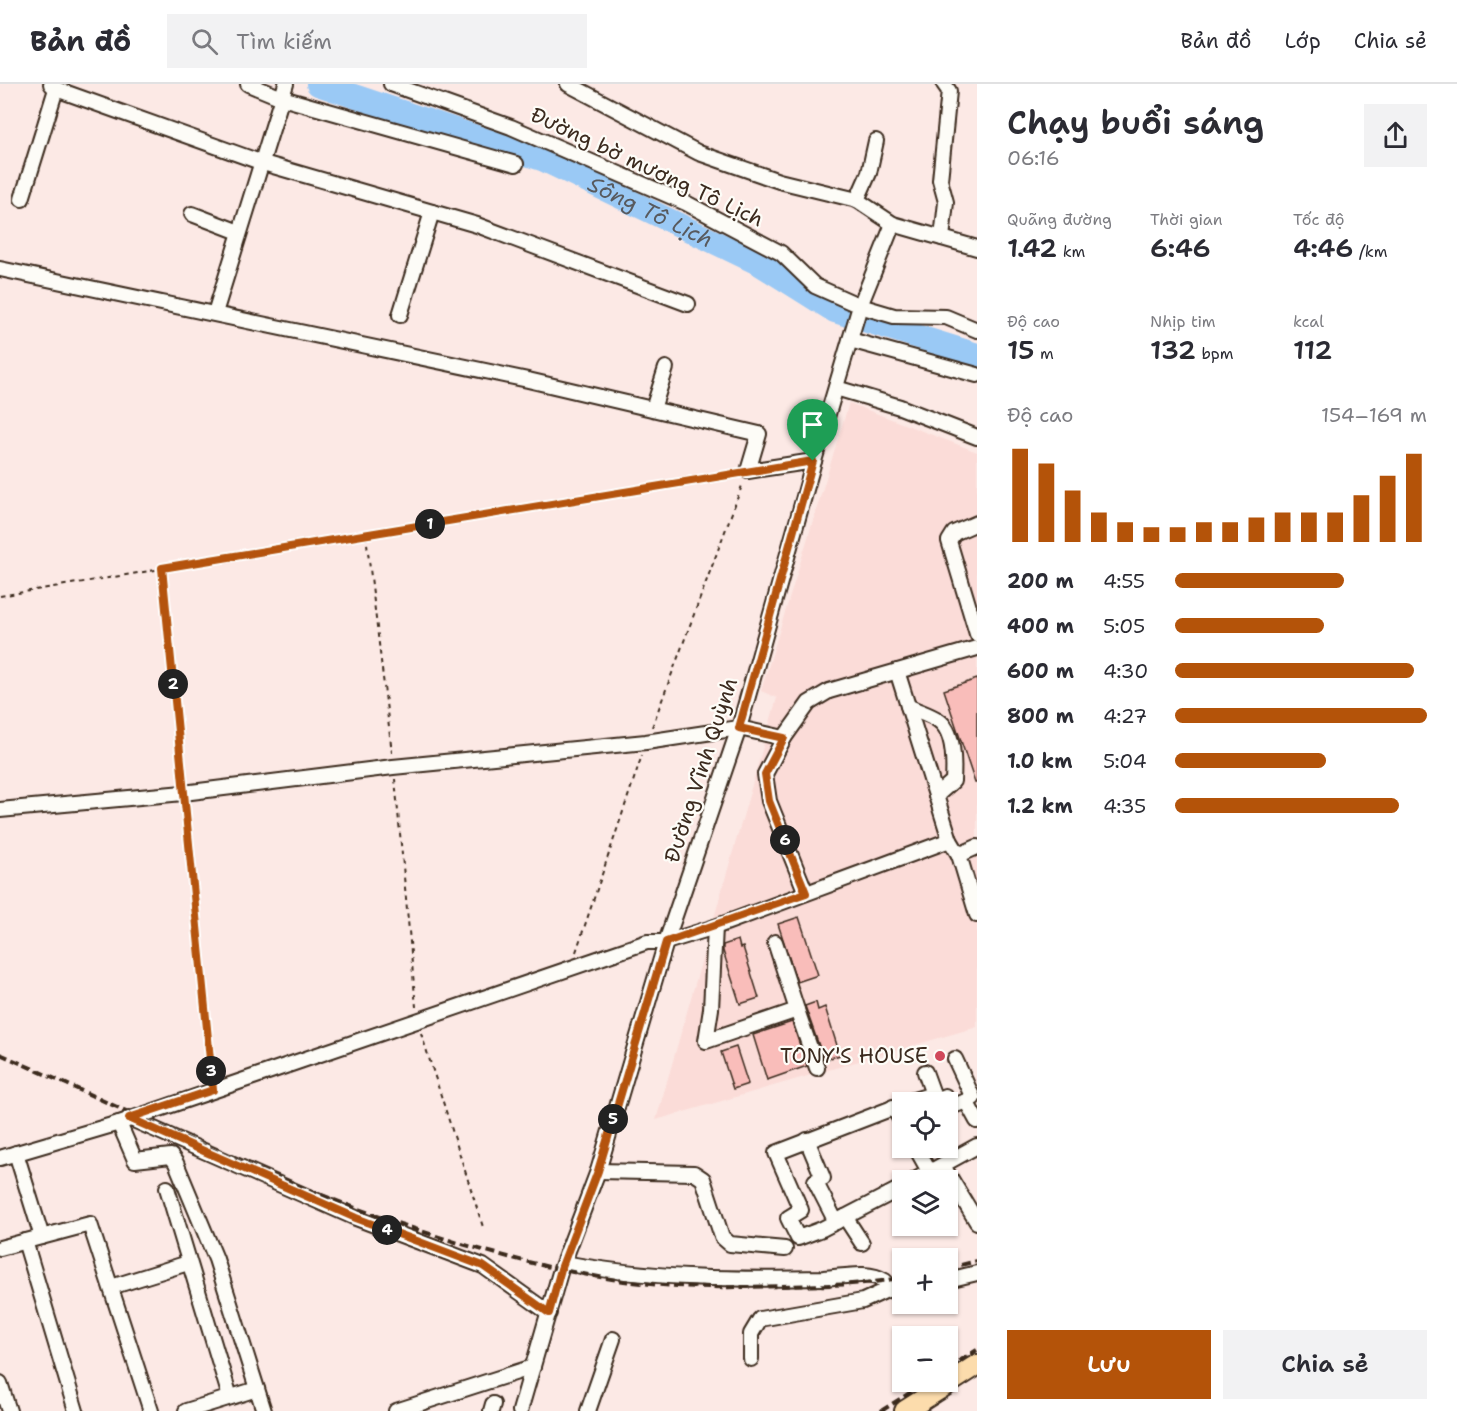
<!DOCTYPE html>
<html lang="vi">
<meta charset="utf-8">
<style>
body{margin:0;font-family:"Shantell Sans",sans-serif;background:#f2f2f3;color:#2b2b33;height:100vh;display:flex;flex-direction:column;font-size:22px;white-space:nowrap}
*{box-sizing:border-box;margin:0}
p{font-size:20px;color:#7c7c81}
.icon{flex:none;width:33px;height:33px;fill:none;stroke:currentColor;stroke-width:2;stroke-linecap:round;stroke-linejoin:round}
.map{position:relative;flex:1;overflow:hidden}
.side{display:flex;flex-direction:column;background:#fff;width:480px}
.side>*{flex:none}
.controls{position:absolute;left:892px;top:1008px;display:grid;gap:12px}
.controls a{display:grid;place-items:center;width:66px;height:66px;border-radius:0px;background:#fff;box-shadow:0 2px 4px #0004;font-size:30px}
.pin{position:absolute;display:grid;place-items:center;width:51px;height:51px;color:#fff;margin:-62px -26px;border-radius:50% 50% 50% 0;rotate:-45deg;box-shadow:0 0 6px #0007}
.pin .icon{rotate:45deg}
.km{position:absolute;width:30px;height:30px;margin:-15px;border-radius:50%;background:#222;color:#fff;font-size:16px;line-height:30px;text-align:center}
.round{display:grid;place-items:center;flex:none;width:63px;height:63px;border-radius:0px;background:#f2f2f3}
.head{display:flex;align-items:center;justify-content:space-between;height:102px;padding:0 30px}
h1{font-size:33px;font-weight:600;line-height:45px}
.metrics{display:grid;grid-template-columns:repeat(3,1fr);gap:9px;height:102px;padding:6px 30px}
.metrics div{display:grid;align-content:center}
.metrics b{font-size:26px;font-weight:600}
.metrics small{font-size:16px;font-weight:400}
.metrics p{font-size:16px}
.chart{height:168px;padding:12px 30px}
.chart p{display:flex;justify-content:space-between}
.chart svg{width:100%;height:108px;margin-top:6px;stroke:#b45309;stroke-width:6}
.cta{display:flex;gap:12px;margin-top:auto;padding:12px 30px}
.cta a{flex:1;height:69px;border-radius:0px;background:#b45309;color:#fff;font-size:24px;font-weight:600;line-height:69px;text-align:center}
.cta a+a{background:#f2f2f3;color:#2b2b33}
ul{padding:0 30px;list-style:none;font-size:20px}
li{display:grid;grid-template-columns:96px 72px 1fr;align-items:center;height:45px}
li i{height:15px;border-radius:8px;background:#b45309}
header{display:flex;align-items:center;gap:36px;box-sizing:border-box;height:84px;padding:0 30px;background:#fff;border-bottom:2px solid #e1e1e2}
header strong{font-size:28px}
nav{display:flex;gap:33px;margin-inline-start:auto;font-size:21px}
.search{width:420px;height:54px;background:#f2f2f3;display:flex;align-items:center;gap:15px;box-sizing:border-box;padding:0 21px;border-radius:0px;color:#7c7c81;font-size:22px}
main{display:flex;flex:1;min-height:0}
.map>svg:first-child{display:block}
</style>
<header>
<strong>Bản đồ</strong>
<div class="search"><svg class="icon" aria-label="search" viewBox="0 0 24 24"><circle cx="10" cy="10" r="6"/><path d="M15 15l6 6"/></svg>Tìm kiếm</div>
<nav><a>Bản đồ</a><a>Lớp</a><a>Chia sẻ</a></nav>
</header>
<main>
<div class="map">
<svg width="977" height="1327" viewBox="0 0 977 1327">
<rect width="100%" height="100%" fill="#fce9e5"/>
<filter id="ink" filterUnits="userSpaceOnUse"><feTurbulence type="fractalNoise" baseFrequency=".0167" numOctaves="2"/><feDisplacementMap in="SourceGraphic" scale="12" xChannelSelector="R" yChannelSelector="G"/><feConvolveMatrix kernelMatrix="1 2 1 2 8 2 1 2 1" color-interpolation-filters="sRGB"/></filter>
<g filter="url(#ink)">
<!-- built -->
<polygon fill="#fbdcd8" points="849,319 977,368 977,943 656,1036 777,614 761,607"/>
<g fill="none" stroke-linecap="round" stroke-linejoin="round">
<!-- river -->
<path stroke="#9ac9f5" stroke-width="24" id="s1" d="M318,0L542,75L760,180L835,227L977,271"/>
</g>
<!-- building -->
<g fill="#f9bdba" stroke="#3b2a1e" stroke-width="1.5">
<polygon points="977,595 977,699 975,699 944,606"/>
<polygon points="799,833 818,891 797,898 778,840"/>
<polygon points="738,856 740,864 743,863 759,914 740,920 723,867 723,861"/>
<polygon points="816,918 818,926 825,923 840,971 824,976 805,922"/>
<polygon points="792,938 807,982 767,996 753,951"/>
<polygon points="736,963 748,1000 733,1005 721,968"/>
</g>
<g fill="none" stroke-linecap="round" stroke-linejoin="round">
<!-- minor casing -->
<g stroke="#3b2a1e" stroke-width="18">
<g id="minor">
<polyline points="51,0 56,5 263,79 477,141 688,220"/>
<polyline points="248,0 282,14 516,80"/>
<polyline points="391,0 511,43 686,119 781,169 815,202 860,222 894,232 946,233 977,246"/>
<polyline points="568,0 699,69 779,97 857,116 893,140 977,164"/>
<polyline points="22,115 56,5"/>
<polyline points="857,116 869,89 876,57"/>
<polyline points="192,130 239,148"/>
<polyline points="942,154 946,118 940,96 949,7 944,0"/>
<polyline points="0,185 528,296 759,350 748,387 814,377"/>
<polyline points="215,229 286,0"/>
<polyline points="400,231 432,128"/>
<polyline points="850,256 977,291"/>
<polyline points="836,304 900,323 977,353"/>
<polyline points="653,325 666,284"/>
<polyline points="977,439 954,449 949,457 977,550"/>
<polyline points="897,587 950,756 959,771 977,831"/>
<path d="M908,622C917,627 929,630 938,636C955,647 954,680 953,697L936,712"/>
<polyline points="784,654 765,690 769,717 806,809"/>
<polyline points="0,726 183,709 393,683 646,658 739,644 784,654 809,619 829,607 977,564"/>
<polyline points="959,771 977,763"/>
<polyline points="715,843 711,925 706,957 797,926 775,858"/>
<polyline points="797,926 817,984"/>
<polyline points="955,975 973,1014 966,1017 977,1037"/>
<polyline points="933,1010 936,1016 945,1012 951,1023 966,1017"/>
<polyline points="907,1018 933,1010 925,988"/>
<polyline points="903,1020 776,1069 801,1126 788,1134 798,1154 822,1145 903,1103"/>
<polyline points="893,1023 903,1040"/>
<polyline points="129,1034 356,1134 483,1182 549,1229"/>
<polyline points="119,1039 135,1076 171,1072 176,1079 216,1175 264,1327"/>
<polyline points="807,1056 823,1094 815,1097 836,1138"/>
<polyline points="916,1064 930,1089"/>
<polyline points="16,1069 42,1153"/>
<polyline points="0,1074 119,1039 647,858 666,858 715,843 950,756"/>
<polyline points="943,1082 977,1138"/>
<polyline points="598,1087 694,1089 703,1095 722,1153 730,1160 785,1165"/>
<polyline points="915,1096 977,1062"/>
<polyline points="167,1104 230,1313"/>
<polyline points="845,1133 862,1159"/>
<polyline points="25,1157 76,1327"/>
<polyline points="0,1164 90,1140 151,1327"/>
<path d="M564,1179C649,1195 737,1196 823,1194C844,1193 868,1186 885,1197L887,1206L903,1204"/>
<polyline points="948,1196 977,1189"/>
<polyline points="111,1203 188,1179"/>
<polyline points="751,1275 751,1250 760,1235 863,1217 887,1206"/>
<polyline points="0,1299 9,1327"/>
<polyline points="186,1327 257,1305"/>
<polyline points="396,1327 533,1283"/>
<polyline points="491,1327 493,1320"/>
<polyline points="520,1327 561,1185 598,1087 666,858 739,644 814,377 860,222 893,140"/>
<polyline points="588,1327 613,1255"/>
</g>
</g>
<!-- highway casing -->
<g stroke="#3b2a1e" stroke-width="24">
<polyline id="highway" points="905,1327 977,1281"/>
</g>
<!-- path -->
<g stroke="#3b2a1e" stroke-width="2" stroke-dasharray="4.5 4.5" stroke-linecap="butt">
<polyline points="366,451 392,669"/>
<polyline points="162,484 182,696"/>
<polyline points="0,512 734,389"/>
<polyline points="652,643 743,399"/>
<polyline points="395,695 416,923"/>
<polyline points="184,722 211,994"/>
<polyline points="576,868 642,671"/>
<polyline points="421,949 483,1143"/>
</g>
<!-- minor -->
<use href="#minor" stroke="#fdfcf7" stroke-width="14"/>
<!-- highway -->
<use href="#highway" stroke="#fcdcac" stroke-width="20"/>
<!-- rail -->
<g stroke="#3b2a1e" stroke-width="4" stroke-dasharray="9 4.5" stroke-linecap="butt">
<path d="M0,970C197,1058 409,1165 624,1197C675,1204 728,1204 780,1202C821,1201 863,1202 903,1193"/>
<polyline points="948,1184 977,1177"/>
<polyline points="948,1284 977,1266"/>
<polyline points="881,1327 927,1298"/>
</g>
</g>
</g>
<g fill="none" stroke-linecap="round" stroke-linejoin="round" filter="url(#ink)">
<!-- route casing -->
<g stroke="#fff" stroke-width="12">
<polygon id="route" points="813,377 739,644 784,654 765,690 769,717 806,809 666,858 598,1087 561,1185 549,1229 483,1182 356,1134 129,1034 213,1006 162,484"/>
</g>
<!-- route -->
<use href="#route" stroke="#b45309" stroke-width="8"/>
</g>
<!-- markers -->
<circle fill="#d1495b" stroke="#fdfcf7" stroke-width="2" cx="940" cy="972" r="6"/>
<g text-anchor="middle" stroke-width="4.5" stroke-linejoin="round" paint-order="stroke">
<!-- street labels -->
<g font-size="21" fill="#3b2a1e" stroke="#fdfcf7">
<text transform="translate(647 83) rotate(25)" y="7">Đường bờ mương Tô Lịch</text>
<text transform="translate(701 686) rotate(-72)" y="7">Đường Vĩnh Quỳnh</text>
</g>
<!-- poi labels -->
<g font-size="21" fill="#3b2a1e" stroke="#fdfcf7" text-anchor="end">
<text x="928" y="979">TONY'S HOUSE</text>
</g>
<!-- water labels -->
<g font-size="22" font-style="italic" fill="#585a5e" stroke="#fdfcf7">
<text dy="8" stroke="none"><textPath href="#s1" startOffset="357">Sông Tô Lịch</textPath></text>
</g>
</g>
</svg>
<div class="controls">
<a><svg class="icon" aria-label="locate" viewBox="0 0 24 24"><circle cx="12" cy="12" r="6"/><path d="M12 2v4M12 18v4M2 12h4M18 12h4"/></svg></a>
<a><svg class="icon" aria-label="layers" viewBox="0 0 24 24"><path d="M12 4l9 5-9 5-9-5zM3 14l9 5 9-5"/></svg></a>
<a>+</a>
<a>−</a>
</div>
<div class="pin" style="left:813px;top:377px;background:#1e9e55"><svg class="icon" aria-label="arrive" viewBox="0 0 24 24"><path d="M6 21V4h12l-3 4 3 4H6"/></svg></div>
<b class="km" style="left:430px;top:440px">1</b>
<b class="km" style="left:173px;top:600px">2</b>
<b class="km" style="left:211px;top:987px">3</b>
<b class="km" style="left:387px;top:1146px">4</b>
<b class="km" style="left:613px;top:1035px">5</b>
<b class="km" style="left:785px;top:756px">6</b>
</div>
<section class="side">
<div class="head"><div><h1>Chạy buổi sáng</h1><p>06:16</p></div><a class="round"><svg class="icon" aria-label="share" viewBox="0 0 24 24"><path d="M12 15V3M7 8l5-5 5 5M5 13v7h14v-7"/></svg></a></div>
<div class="metrics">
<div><p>Quãng đường</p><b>1.42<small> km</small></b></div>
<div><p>Thời gian</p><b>6:46</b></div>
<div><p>Tốc độ</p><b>4:46<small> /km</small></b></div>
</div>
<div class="metrics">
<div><p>Độ cao</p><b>15<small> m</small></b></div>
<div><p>Nhịp tim</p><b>132<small> bpm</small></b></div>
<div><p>kcal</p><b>112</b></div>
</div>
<div class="chart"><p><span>Độ cao</span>154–169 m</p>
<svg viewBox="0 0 160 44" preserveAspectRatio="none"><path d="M5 44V6M15 44V12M25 44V23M35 44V32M45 44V36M55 44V38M65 44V38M75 44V36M85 44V36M95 44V34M105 44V32M115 44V32M125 44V32M135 44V25M145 44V17M155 44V8"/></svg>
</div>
<ul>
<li><b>200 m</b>4:55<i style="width:67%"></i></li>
<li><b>400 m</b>5:05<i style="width:59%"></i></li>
<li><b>600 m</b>4:30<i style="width:95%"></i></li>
<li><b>800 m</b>4:27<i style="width:100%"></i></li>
<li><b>1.0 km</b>5:04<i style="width:60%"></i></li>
<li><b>1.2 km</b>4:35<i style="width:89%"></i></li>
</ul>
<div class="cta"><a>Lưu</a><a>Chia sẻ</a></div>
</section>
</main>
